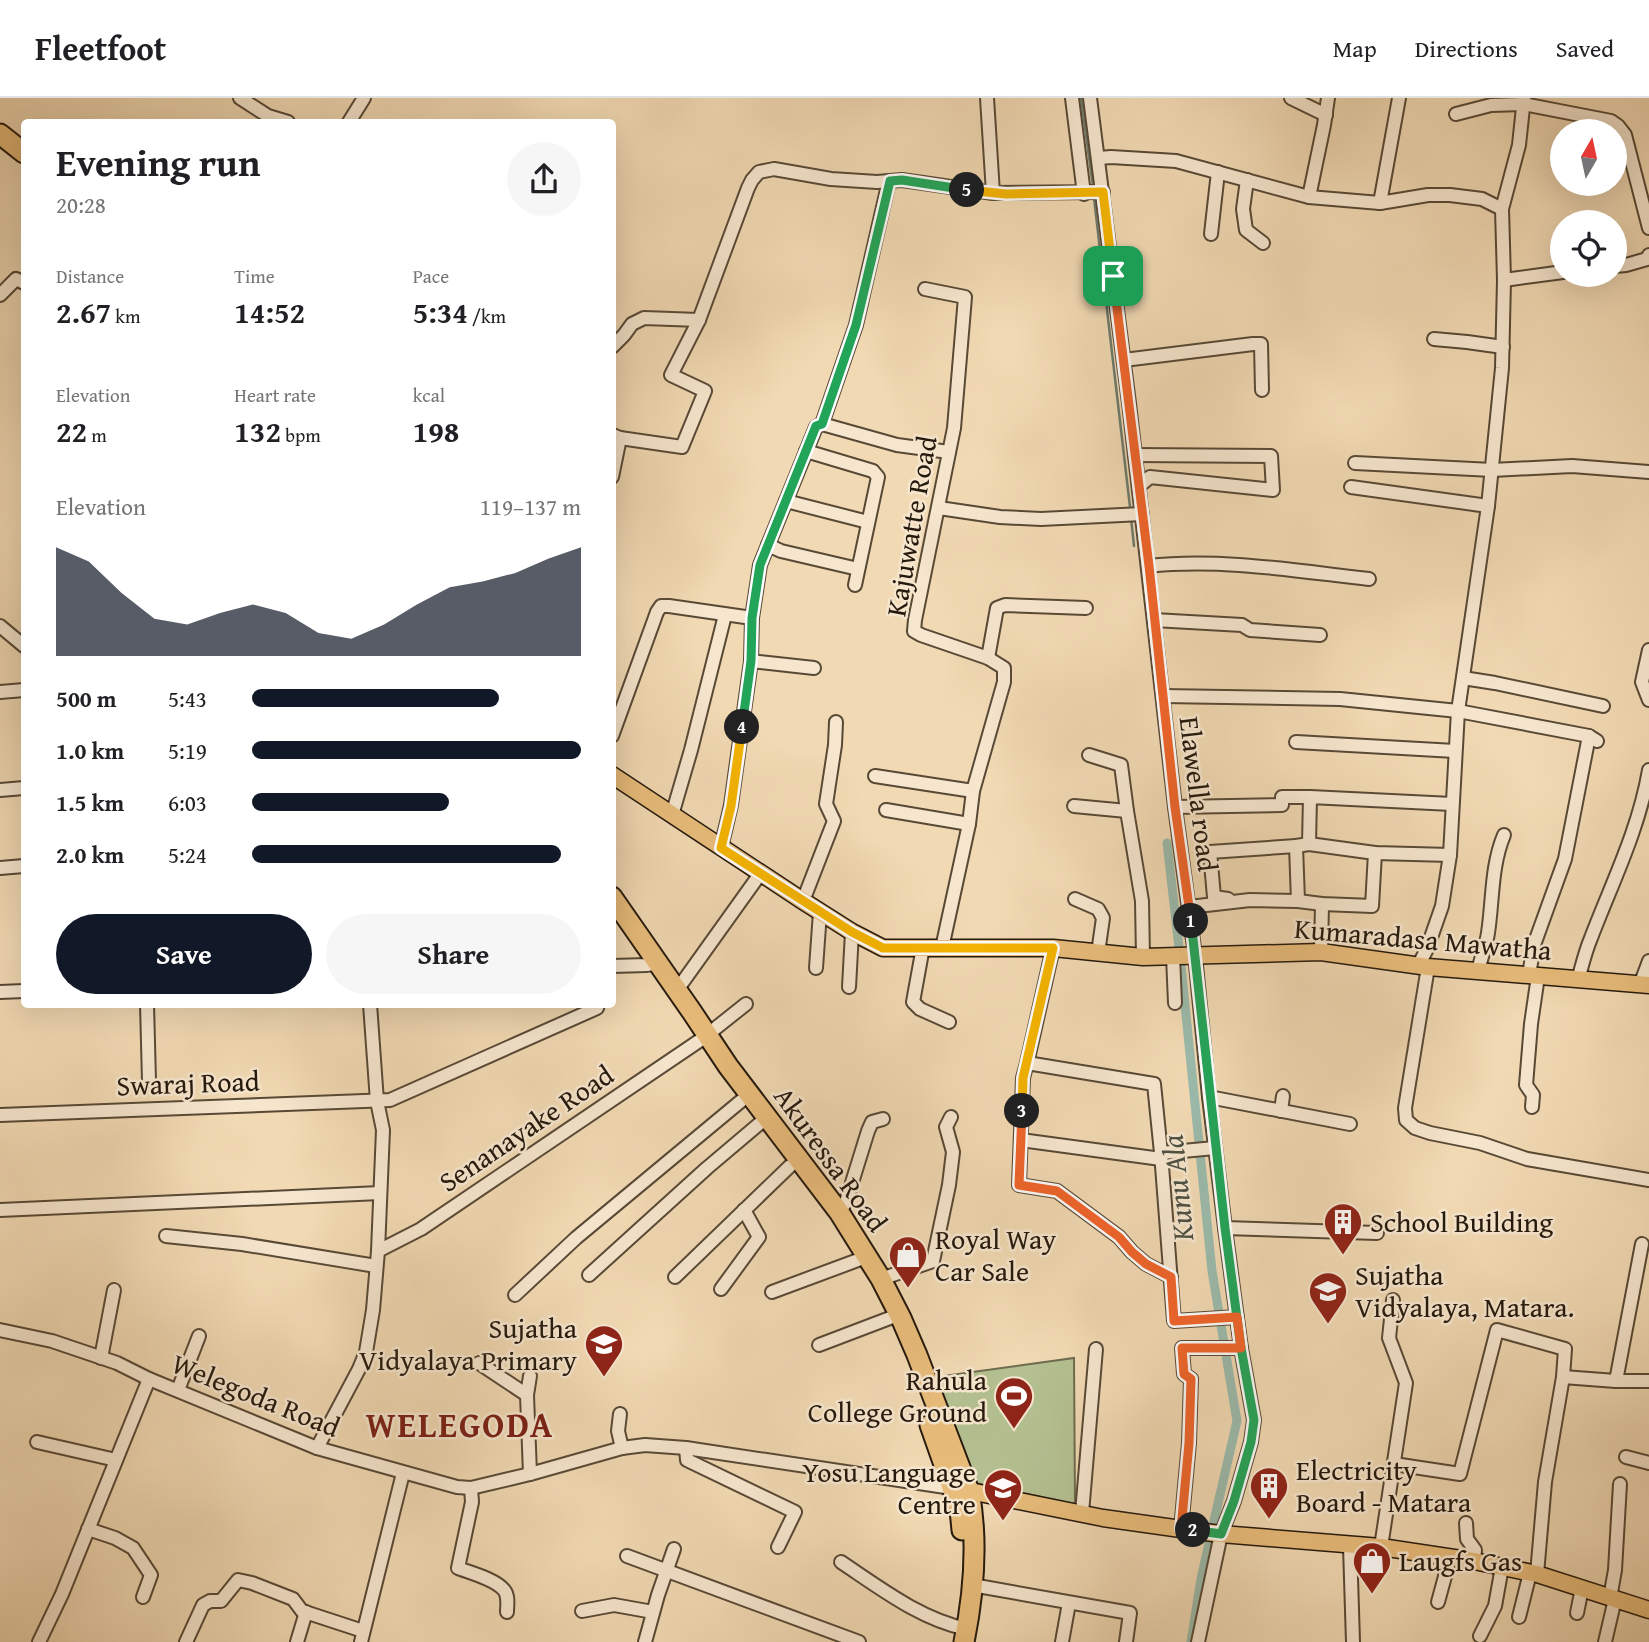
<!DOCTYPE html>
<meta charset="utf-8">
<style>
body{margin:0;font-family:"Gentium Book Plus",serif;background:#f6f6f6;color:#202124;height:100vh;display:flex;flex-direction:column;font-size:26px;white-space:nowrap}
*{box-sizing:border-box;margin:0}
p{font-size:23px;color:#757577}
.icon{flex:none;width:38px;height:38px;fill:none;stroke:currentColor;stroke-width:2;stroke-linecap:round;stroke-linejoin:round}
.map{position:relative;flex:1;overflow:hidden}
.side{position:absolute;left:21px;top:21px;width:595px;height:889px;display:flex;flex-direction:column;background:#fff;border-radius:7px;box-shadow:0 7px 28px #0002}
.side>*{flex:none}
.needle{width:46px;rotate:9deg}
.fabs{position:absolute;left:1550px;top:21px;display:grid;gap:14px}
.fabs a{display:grid;place-items:center;width:77px;height:77px;border-radius:50%;background:#fff;box-shadow:0 7px 28px #0002;font-size:35px}
.pin{position:absolute;display:grid;place-items:center;width:60px;height:60px;color:#fff;margin:-30px;border-radius:14px;box-shadow:0 4px 10px #0006}
.km{position:absolute;width:35px;height:35px;margin:-18px;border-radius:50%;background:#222;color:#fff;font-size:19px;line-height:35px;text-align:center}
.round{display:grid;place-items:center;flex:none;width:74px;height:74px;border-radius:37px;background:#f6f6f6}
.headline{display:flex;align-items:center;justify-content:space-between;height:119px;padding:0 35px}
h1{font-size:38px;font-weight:600;line-height:52px}
.metrics{display:grid;grid-template-columns:repeat(3,1fr);gap:10px;height:119px;padding:7px 35px}
.metrics div{display:grid;align-content:center}
.metrics b{font-size:30px;font-weight:600}
.metrics small{font-size:19px;font-weight:400}
.metrics p{font-size:19px}
.chart{height:196px;padding:14px 35px}
.chart p{display:flex;justify-content:space-between}
.chart svg{width:100%;height:126px;margin-top:7px;fill:#111827;opacity:.7}
.action{display:flex;gap:14px;margin-top:auto;padding:14px 35px}
.action a{flex:1;height:80px;border-radius:42px;background:#111827;color:#fff;font-size:28px;font-weight:600;line-height:80px;text-align:center}
.action a+a{background:#f6f6f6;color:#202124}
ul{padding:0 35px;list-style:none;font-size:23px}
li{display:grid;grid-template-columns:112px 84px 1fr;align-items:center;height:52px}
li i{height:18px;border-radius:9px;background:#111827}
header{display:flex;align-items:center;gap:42px;box-sizing:border-box;height:98px;padding:0 35px;background:#fff;border-bottom:2px solid #e0e0e0}
header strong{font-size:33px}
nav{display:flex;gap:38px;margin-inline-start:auto;font-size:24px}
.map>svg:first-child{display:block}
</style>
<header>
<strong>Fleetfoot</strong>
<nav><a>Map</a><a>Directions</a><a>Saved</a></nav>
</header>
<div class="map">
<svg width="1649" height="1544" viewBox="0 0 1649 1544">
<rect width="100%" height="100%" fill="#f1d9b3"/>
<filter id="stains"><feTurbulence type="fractalNoise" baseFrequency=".00286" numOctaves="4"/><feColorMatrix values="0 0 0 0 .2 0 0 0 0 .09 0 0 0 0 .02 0 0 0 .5 -.17"/></filter>
<radialGradient id="worn" r=".72"><stop offset=".6" stop-color="#630" stop-opacity="0"/><stop offset="1" stop-color="#630" stop-opacity=".3"/></radialGradient>
<!-- green -->
<polygon fill="#b4c091" stroke="#6c6c4f" stroke-width="2" points="1074,1260 1075,1406 971,1384 936,1279"/>
<g fill="none" stroke-linecap="round" stroke-linejoin="round">
<!-- stream -->
<g stroke="#6c7a6c" stroke-width="2.5">
<polyline points="1081,0 1093,88"/>
<polyline points="1094,100 1130,409"/>
<polyline points="1131,420 1134,448"/>
</g>
<!-- canal -->
<g stroke="#9bbaab" stroke-width="9">
<polyline points="1167,745 1180,858 1212,1173 1237,1323 1213,1427"/>
<polyline points="1191,1544 1201,1481 1209,1445"/>
</g>
<!-- minor casing -->
<g stroke="#584936" stroke-width="16">
<g id="minor">
<polyline points="240,0 268,18 288,24"/>
<polyline points="987,0 993,95 1103,94"/>
<polyline points="1072,0 1084,96"/>
<polyline points="1090,0 1129,305 1175,709 1195,857 1209,999 1225,1130 1241,1250 1254,1322 1251,1344 1234,1403 1221,1436 1198,1544"/>
<polyline points="1291,0 1326,17"/>
<polyline points="1456,16 1491,7 1523,6 1611,23 1618,28 1625,37 1649,130"/>
<polyline points="349,24 364,0"/>
<polyline points="1099,60 1111,59 1176,63 1309,99 1380,105 1428,97 1450,97 1482,101 1502,111"/>
<polyline points="1247,82 1243,111 1246,132 1263,145"/>
<polyline points="1309,99 1324,27 1328,0"/>
<polyline points="1380,105 1399,0"/>
<polyline points="1211,136 1218,74"/>
<polyline points="1615,168 1626,167 1647,161 1649,157"/>
<polyline points="1504,182 1563,174"/>
<polyline points="925,191 965,199 954,330 915,522 914,533 921,537 988,560 1004,570 1004,584 973,693 969,726 942,850"/>
<polyline points="0,197 16,181 24,185"/>
<polyline points="1434,241 1467,244 1503,249"/>
<polyline points="612,249 624,237 632,226 644,220 699,222"/>
<polyline points="1124,262 1253,246 1261,246 1262,292"/>
<polyline points="822,326 856,227 889,83"/>
<polyline points="620,340 682,349 705,293 671,277 699,222 748,90 752,82 759,74 774,71 831,81 877,84 902,82 993,95"/>
<polyline points="806,353 873,373 878,379 855,487"/>
<polyline points="1135,357 1271,358 1273,392 1150,379 1139,388"/>
<polyline points="1355,365 1492,372 1572,368 1649,374"/>
<polyline points="612,379 620,340 613,337"/>
<polyline points="1351,389 1488,408"/>
<polyline points="786,403 868,424"/>
<polyline points="939,410 1000,419 1041,421 1142,416"/>
<polyline points="768,447 781,453 858,471"/>
<path d="M1148,468C1221,460 1297,473 1369,481"/>
<polyline points="1154,522 1242,527 1250,532 1320,537"/>
<polyline points="0,528 24,548"/>
<polyline points="1649,552 1642,584 1649,602"/>
<polyline points="988,560 997,510 1005,507 1086,510"/>
<polyline points="751,563 814,570"/>
<polyline points="1463,580 1495,585 1603,608"/>
<polyline points="0,594 24,592"/>
<polyline points="1163,598 1340,601 1458,613 1589,638 1597,643"/>
<polyline points="612,638 657,514 661,508 669,508 752,520"/>
<polyline points="1296,644 1455,653"/>
<polyline points="1089,657 1121,667 1127,713 1142,803 1143,859"/>
<polyline points="875,678 973,693"/>
<polyline points="0,692 24,690"/>
<polyline points="1074,708 1127,713"/>
<polyline points="1175,709 1282,707 1282,699 1310,699"/>
<polyline points="886,712 969,726"/>
<polyline points="672,717 691,652 725,517"/>
<polyline points="1309,746 1310,699 1452,706"/>
<polyline points="721,750 731,707 751,563 752,520 760,467 816,329 822,326 897,347 949,354"/>
<polyline points="0,770 24,768"/>
<polyline points="1075,801 1098,811 1103,820 1098,855"/>
<polyline points="1228,802 1228,801 1214,799 1210,754 1296,748"/>
<polyline points="803,803 834,723 826,706 835,647 836,624"/>
<polyline points="1298,803 1296,748 1309,746 1375,755 1450,757"/>
<polyline points="1189,809 1250,802 1298,803 1322,806 1372,808 1375,755"/>
<polyline points="923,849 913,904 920,911 949,924"/>
<polyline points="1321,854 1322,806"/>
<polyline points="1173,858 1175,905"/>
<polyline points="612,868 647,867 658,865"/>
<polyline points="1418,868 1427,851 1442,808 1450,757 1458,613 1488,408 1502,270 1504,182 1502,111 1519,47 1524,0"/>
<polyline points="1428,869 1405,1010 1406,1022 1415,1030 1430,1035 1480,1045 1527,1061 1649,1082"/>
<polyline points="816,870 820,814"/>
<path d="M1478,873C1481,860 1486,848 1488,835C1493,802 1491,768 1504,737"/>
<polyline points="1529,877 1534,847 1565,761 1589,638"/>
<path d="M1578,882C1582,868 1585,854 1591,840C1612,785 1639,731 1649,672"/>
<polyline points="1640,887 1649,863"/>
<polyline points="849,889 852,834"/>
<polyline points="677,892 760,776"/>
<polyline points="0,894 24,893"/>
<polyline points="147,906 149,983"/>
<polyline points="707,937 746,906"/>
<polyline points="1027,965 1053,850"/>
<polyline points="1209,999 1350,1026"/>
<polyline points="1532,1009 1533,997 1526,987 1531,926 1538,878"/>
<polyline points="1281,1013 1283,998"/>
<polyline points="0,1017 390,1002 597,910 598,906"/>
<polyline points="1021,1042 1161,1061"/>
<polyline points="1161,1055 1215,1050"/>
<polyline points="0,1112 380,1095"/>
<polyline points="839,1114 846,1104 868,1033 872,1024 883,1021"/>
<polyline points="1225,1130 1377,1135"/>
<polyline points="166,1138 242,1146 376,1168"/>
<polyline points="378,1153 421,1131 699,943"/>
<polyline points="589,1177 707,1070 759,1026"/>
<polyline points="675,1179 790,1068"/>
<polyline points="1171,1179 1146,1166 1132,1154 1119,1139 1057,1093 1019,1087 1023,980 1027,965 1154,986 1161,1055 1174,1223 1237,1219"/>
<polyline points="881,1181 933,1163 949,1087 953,1054 946,1029 951,1019"/>
<polyline points="721,1191 759,1139 744,1112"/>
<polyline points="772,1194 858,1162"/>
<polyline points="515,1197 576,1140 741,1003"/>
<polyline points="0,1232 52,1243 117,1265 149,1281 317,1350 457,1389 471,1390 530,1376 622,1350 645,1347 686,1350 952,1390"/>
<polyline points="819,1247 890,1220"/>
<polyline points="101,1260 114,1192"/>
<polyline points="479,1265 527,1297"/>
<polyline points="1563,1279 1616,1283 1649,1283"/>
<polyline points="1616,1283 1642,1146"/>
<polyline points="178,1292 199,1238"/>
<polyline points="620,1316 618,1333 622,1350"/>
<polyline points="37,1344 116,1362"/>
<polyline points="317,1350 359,1271 366,1254 373,1212 378,1153 383,1032 377,1003 370,906"/>
<polyline points="686,1350 687,1362 795,1414 778,1449"/>
<polyline points="1626,1359 1649,1365"/>
<polyline points="1394,1366 1460,1376 1497,1232 1565,1251 1563,1279 1545,1384 1537,1476"/>
<polyline points="530,1376 527,1297 530,1278"/>
<path d="M471,1390L472,1404L458,1470C471,1475 495,1481 504,1492C509,1498 507,1507 507,1514"/>
<polyline points="1082,1415 1096,1251"/>
<polyline points="1466,1425 1467,1441 1475,1452 1474,1463"/>
<polyline points="88,1431 115,1440 133,1450 151,1477 143,1499"/>
<polyline points="1181,1431 1189,1345 1191,1281 1184,1276 1182,1250 1241,1250"/>
<polyline points="1350,1448 1353,1544"/>
<polyline points="1381,1449 1406,1285 1389,1240 1393,1202"/>
<polyline points="627,1458 859,1544"/>
<path d="M841,1464C880,1490 920,1521 967,1531"/>
<polyline points="972,1487 1130,1515 1126,1544"/>
<polyline points="1610,1500 1615,1472 1620,1386"/>
<polyline points="1438,1504 1450,1460"/>
<polyline points="582,1513 614,1507 653,1514"/>
<polyline points="1577,1515 1582,1490"/>
<polyline points="1519,1519 1530,1475"/>
<polyline points="1480,1538 1495,1508 1502,1469"/>
<polyline points="39,1544 62,1496 149,1281"/>
<polyline points="186,1544 203,1507 210,1503 221,1503 238,1482 252,1485 293,1501 302,1513 363,1533"/>
<polyline points="297,1544 306,1514"/>
<polyline points="361,1544 403,1375"/>
<polyline points="645,1544 658,1497 674,1451"/>
<polyline points="1062,1544 1069,1505"/>
<polyline points="1605,1544 1615,1501"/>
</g>
</g>
<!-- major casing -->
<g stroke="#25190d" stroke-width="19">
<g id="major">
<polyline points="612,677 803,803 852,834 883,850 1053,850 1143,859 1321,854 1428,869 1649,887"/>
<polyline points="960,1391 1103,1420 1181,1431 1221,1436 1381,1449 1474,1463 1537,1476 1649,1512"/>
</g>
</g>
<!-- highway casing -->
<g stroke="#25190d" stroke-width="23">
<g id="highway">
<polyline points="0,36 24,55"/>
<path d="M612,799L692,914L728,968L839,1114L881,1181L901,1220L917,1257L969,1393C978,1442 974,1495 964,1544"/>
<polyline points="930,1327 960,1412 962,1432"/>
</g>
</g>
<!-- minor -->
<use href="#minor" stroke="#f6e6ce" stroke-width="12"/>
<!-- major -->
<use href="#major" stroke="#e8bc7a" stroke-width="16"/>
<!-- highway -->
<use href="#highway" stroke="#e8bc7a" stroke-width="19"/>
</g>
<g fill="none" stroke-linecap="round" stroke-linejoin="round">
<!-- split-1 casing -->
<g stroke="#fff" stroke-width="14">
<polyline id="split-1" points="1113,178 1149,468 1175,709 1191,823"/>
</g>
<!-- split-2 casing -->
<g stroke="#fff" stroke-width="14">
<polyline id="split-2" points="1191,823 1225,1130 1241,1250 1254,1322 1251,1344 1234,1403 1221,1436 1193,1432"/>
</g>
<!-- split-3 casing -->
<g stroke="#fff" stroke-width="14">
<polyline id="split-3" points="1022,1013 1019,1087 1057,1093 1119,1139 1132,1154 1146,1166 1171,1179 1174,1223 1237,1219 1241,1250 1182,1250 1184,1276 1191,1281 1189,1345 1181,1431 1193,1432"/>
</g>
<!-- split-4 casing -->
<g stroke="#fff" stroke-width="14">
<polyline id="split-4" points="742,629 731,708 721,750 852,834 883,850 1053,850 1023,980 1022,1013"/>
</g>
<!-- split-5 casing -->
<g stroke="#fff" stroke-width="14">
<polyline id="split-5" points="742,629 751,563 752,520 760,467 816,328 822,326 856,227 890,83 902,82 967,92"/>
</g>
<!-- split-6 casing -->
<g stroke="#fff" stroke-width="14">
<polyline id="split-6" points="967,92 1006,96 1103,94 1113,178"/>
</g>
<!-- split-1 -->
<use href="#split-1" stroke="#f0652b" stroke-width="9"/>
<!-- split-2 -->
<use href="#split-2" stroke="#22a559" stroke-width="9"/>
<!-- split-3 -->
<use href="#split-3" stroke="#f0652b" stroke-width="9"/>
<!-- split-4 -->
<use href="#split-4" stroke="#f5b400" stroke-width="9"/>
<!-- split-5 -->
<use href="#split-5" stroke="#22a559" stroke-width="9"/>
<!-- split-6 -->
<use href="#split-6" stroke="#f5b400" stroke-width="9"/>
</g>
<!-- icons -->
<defs>
<g id="building-pin" transform="scale(2.0125)"><path d="M0 17L-7.5 6A9.5 9.5 0 1 1 7.5 6Z" fill="#8f2418" stroke="#f6e6ce"/><path d="M-4-6H4V6H1V3H-1V6H-4ZM-2.5-4.3h1.7v1.8h-1.7ZM.8-4.3h1.7v1.8H.8ZM-2.5-1h1.7V.8h-1.7ZM.8-1h1.7V.8H.8Z" fill="#fff"/></g>
<g id="shop-pin" transform="scale(2.0125)"><path d="M0 17L-7.5 6A9.5 9.5 0 1 1 7.5 6Z" fill="#8f2418" stroke="#f6e6ce"/><path d="M-5-2.5h2.3a2.7 3.5 0 0 1 5.4 0H5L5.5 6h-11ZM-1.5-2.5h3a1.5 2.3 0 0 0-3 0Z" fill="#fff"/></g>
<g id="school-pin" transform="scale(2.0125)"><path d="M0 17L-7.5 6A9.5 9.5 0 1 1 7.5 6Z" fill="#8f2418" stroke="#f6e6ce"/><path d="M0-5L7-2L0 1L-7-2ZM-4 1L0 2.5L4 1V4Q0 6-4 4Z" fill="#fff"/></g>
<g id="stadium-pin" transform="scale(2.0125)"><path d="M0 17L-7.5 6A9.5 9.5 0 1 1 7.5 6Z" fill="#8f2418" stroke="#f6e6ce"/><path d="M0-5a6.5 5 0 1 0 0 10a6.5 5 0 1 0 0-10ZM-3.5-1.8h7v3.6h-7Z" fill="#fff"/></g>
</defs>
<g fill-rule="evenodd">
<use href="#building-pin" x="1343" y="1124"/>
<use href="#shop-pin" x="908" y="1157"/>
<use href="#school-pin" x="1328" y="1193"/>
<use href="#school-pin" x="604" y="1246"/>
<use href="#stadium-pin" x="1014" y="1298"/>
<use href="#building-pin" x="1269" y="1388"/>
<use href="#school-pin" x="1003" y="1390"/>
<use href="#shop-pin" x="1372" y="1463"/>
</g>
<g text-anchor="middle" stroke-width="5" stroke-linejoin="round" paint-order="stroke">
<!-- street labels -->
<g font-size="28" fill="#25190d" stroke="#f6e6ce">
<text transform="translate(911 428) rotate(-80)" y="10">Kajuwatte Road</text>
<text transform="translate(1199 696) rotate(83)" y="10">Elawella road</text>
<text transform="translate(1423 841) rotate(5)" y="10">Kumaradasa Mawatha</text>
<text transform="translate(188 985) rotate(-2)" y="10">Swaraj Road</text>
<text transform="translate(526 1030) rotate(-34)" y="10">Senanayake Road</text>
<text transform="translate(831 1061) rotate(54)" y="10">Akuressa Road</text>
<text transform="translate(256 1297) rotate(22)" y="10">Welegoda Road</text>
</g>
<!-- poi labels -->
<g font-size="28" fill="#25190d" stroke="#f6e6ce" text-anchor="start">
<text x="1370" y="1134">School Building</text>
<text x="935" y="1151">Royal Way<tspan x="935" dy="32">Car Sale</tspan></text>
<text x="1355" y="1187">Sujatha<tspan x="1355" dy="32">Vidyalaya, Matara.</tspan></text>
<text x="577" y="1240" text-anchor="end">Sujatha<tspan x="577" dy="32">Vidyalaya Primary</tspan></text>
<text x="987" y="1292" text-anchor="end">Rahula<tspan x="987" dy="32">College Ground</tspan></text>
<text x="1296" y="1382">Electricity<tspan x="1296" dy="32">Board - Matara</tspan></text>
<text x="976" y="1384" text-anchor="end">Yosu Language<tspan x="976" dy="32">Centre</tspan></text>
<text x="1399" y="1473">Laugfs Gas</text>
</g>
<!-- water labels -->
<g font-size="30" font-style="italic" fill="#4e5144" stroke="#f6e6ce">
<text transform="translate(1178 1090) rotate(-96)" y="10">Kunu Ala</text>
</g>
<!-- district labels -->
<g font-size="35" font-weight="bold" letter-spacing="2" fill="#7a1f14" stroke="#f6e6ce">
<text x="460" y="1339">WELEGODA</text>
</g>
</g>
<rect width="100%" height="100%" filter="url(#stains)"/>
<rect width="100%" height="100%" fill="url(#worn)"/>
</svg>
<div class="fabs">
<a><svg class="needle" viewBox="-14 -14 28 28"><path d="M0-13l5 13h-10z" fill="#e53935"/><path d="M0 13l5-13h-10z" fill="#757577"/></svg></a>
<a><svg class="icon" aria-label="locate" viewBox="0 0 24 24"><circle cx="12" cy="12" r="6"/><path d="M12 2v4M12 18v4M2 12h4M18 12h4"/></svg></a>
</div>
<div class="pin" style="left:1113px;top:178px;background:#1e9e55"><svg class="icon" aria-label="arrive" viewBox="0 0 24 24"><path d="M6 21V4h12l-3 4 3 4H6"/></svg></div>
<b class="km" style="left:1191px;top:823px">1</b>
<b class="km" style="left:1193px;top:1432px">2</b>
<b class="km" style="left:1022px;top:1013px">3</b>
<b class="km" style="left:742px;top:629px">4</b>
<b class="km" style="left:967px;top:92px">5</b>
<section class="side">
<div class="headline"><div><h1>Evening run</h1><p>20:28</p></div><a class="round"><svg class="icon" aria-label="share" viewBox="0 0 24 24"><path d="M12 15V3M7 8l5-5 5 5M5 13v7h14v-7"/></svg></a></div>
<div class="metrics">
<div><p>Distance</p><b>2.67<small> km</small></b></div>
<div><p>Time</p><b>14:52</b></div>
<div><p>Pace</p><b>5:34<small> /km</small></b></div>
</div>
<div class="metrics">
<div><p>Elevation</p><b>22<small> m</small></b></div>
<div><p>Heart rate</p><b>132<small> bpm</small></b></div>
<div><p>kcal</p><b>198</b></div>
</div>
<div class="chart"><p><span>Elevation</span>119–137 m</p>
<svg viewBox="0 0 160 44" preserveAspectRatio="none"><path d="M0 44V6L10 11L20 22L30 31L40 33L50 29L60 26L70 29L80 36L90 38L100 33L110 26L120 20L130 18L140 15L150 10L160 6V44z"/></svg>
</div>
<ul>
<li><b>500 m</b>5:43<i style="width:75%"></i></li>
<li><b>1.0 km</b>5:19<i style="width:100%"></i></li>
<li><b>1.5 km</b>6:03<i style="width:60%"></i></li>
<li><b>2.0 km</b>5:24<i style="width:94%"></i></li>
</ul>
<div class="action"><a>Save</a><a>Share</a></div>
</section>
</div>
